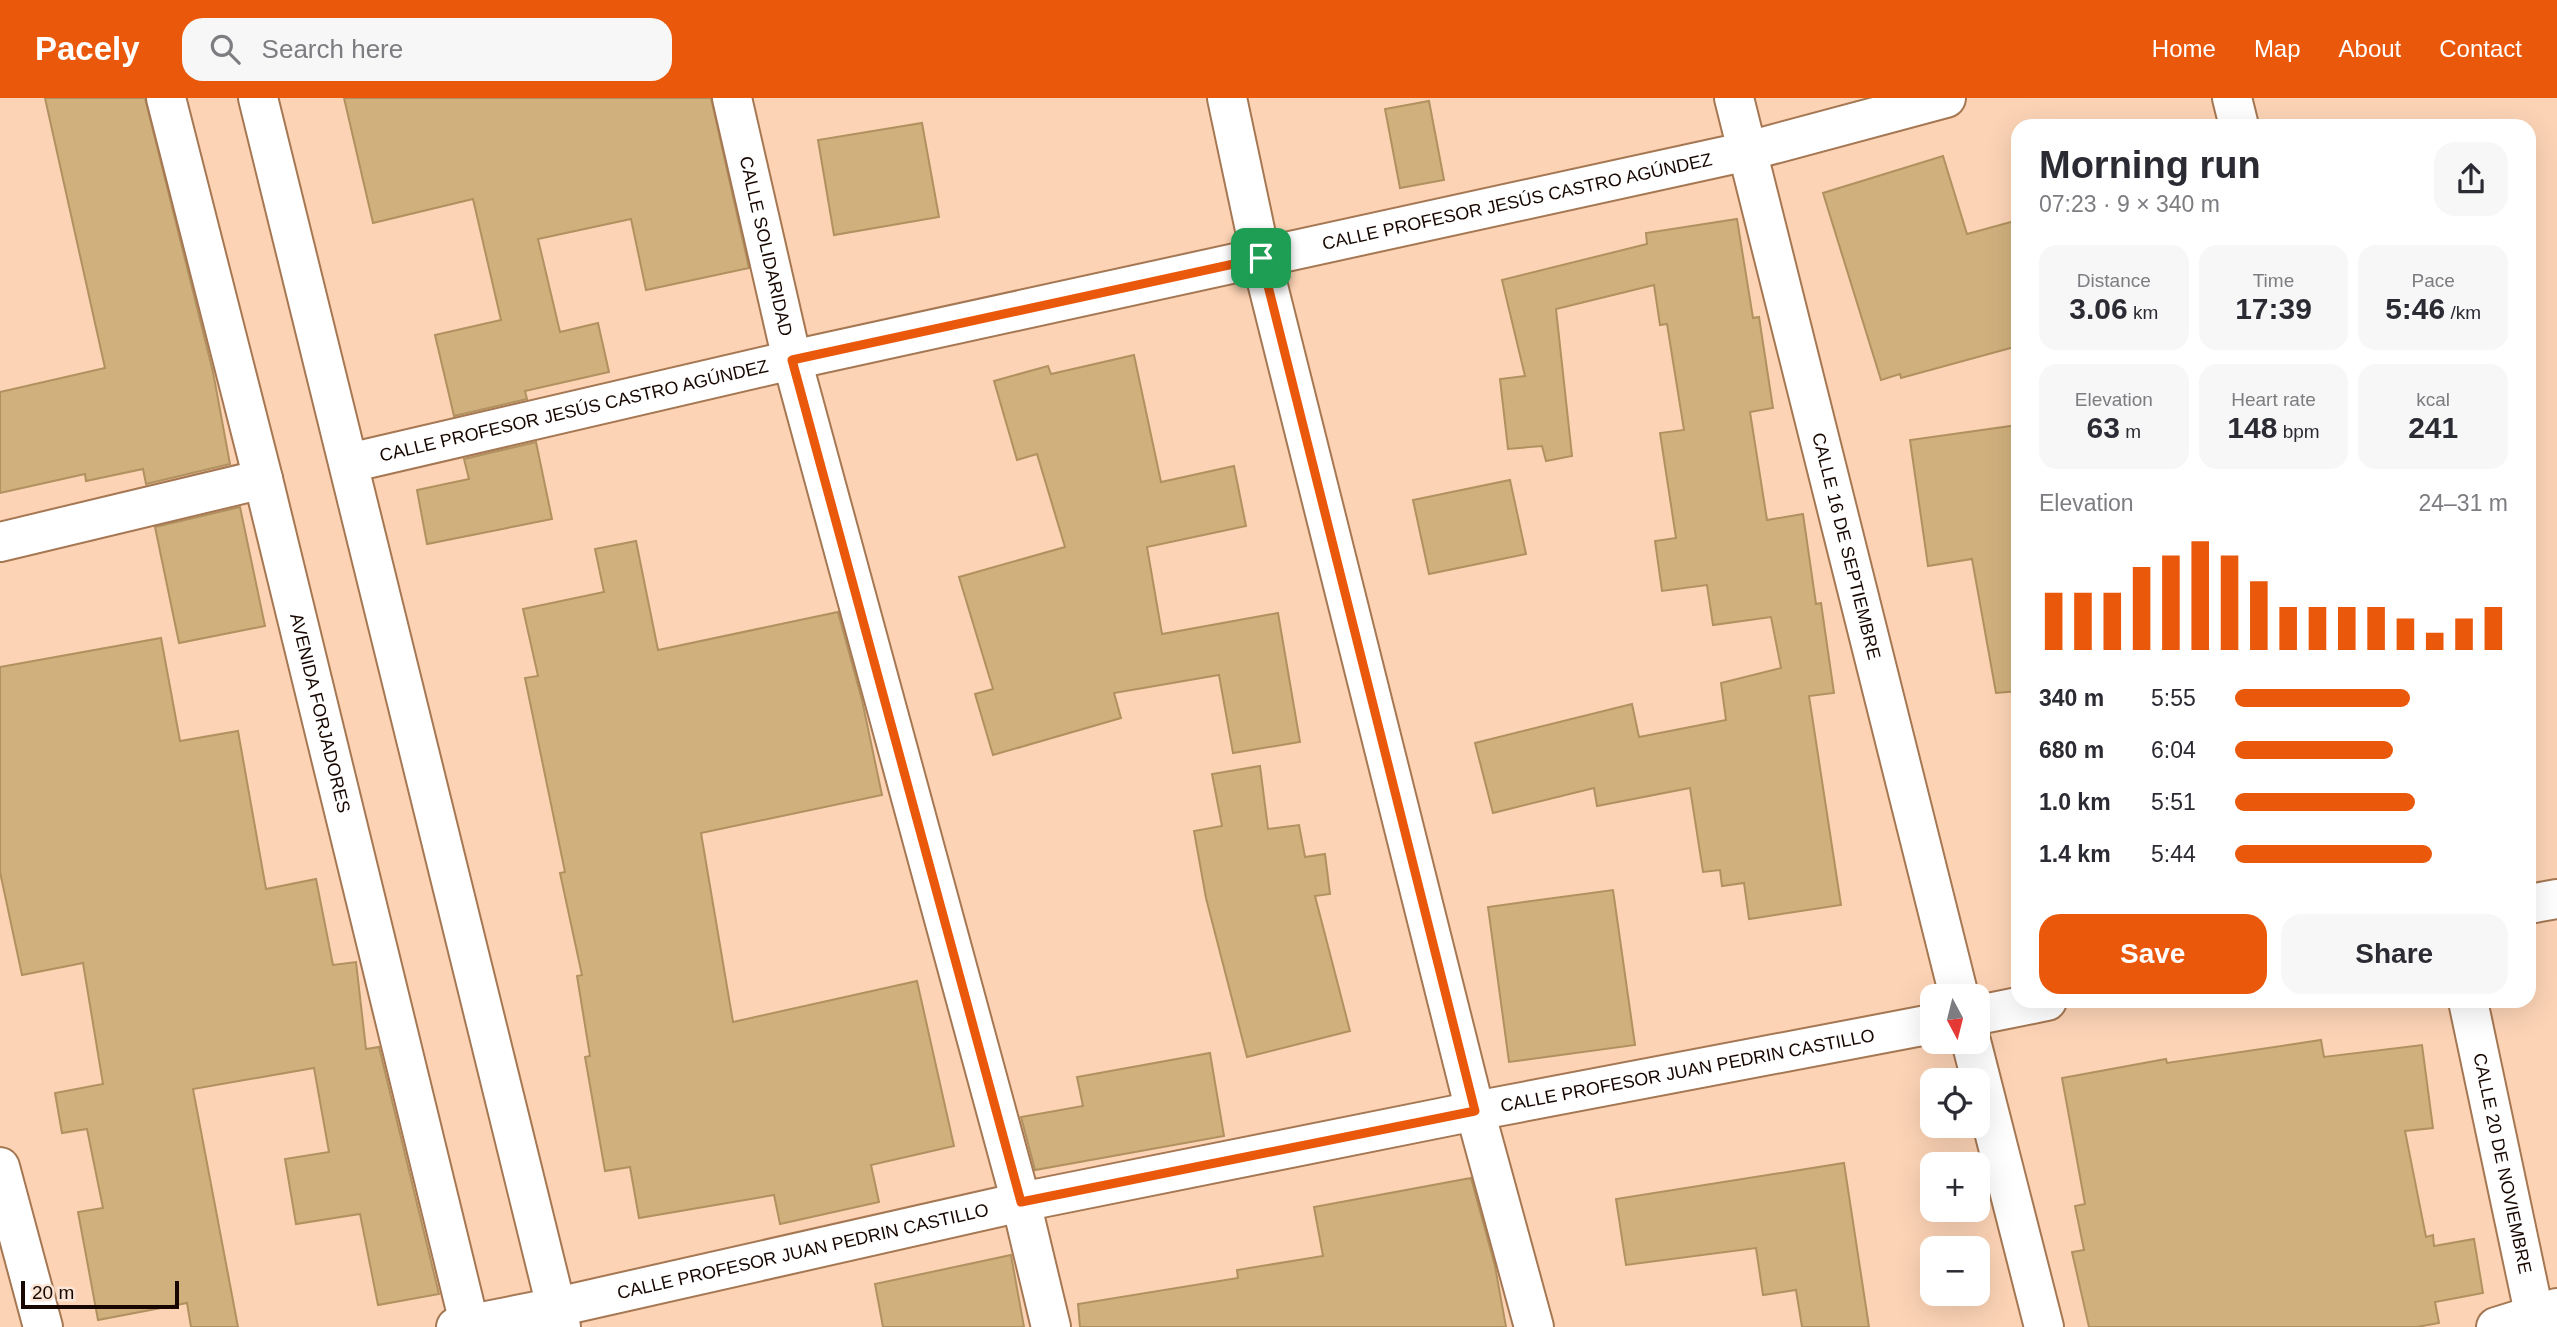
<!DOCTYPE html>
<meta charset="utf-8">
<style>
body{margin:0;font-family:Helvetica,sans-serif;background:#f7f7f7;color:#2b2b33;height:100vh;display:flex;flex-direction:column;font-size:26px;white-space:nowrap}
*{box-sizing:border-box;margin:0}
p{font-size:23px;color:#7c7c81}
.icon{flex:none;width:38px;height:38px;fill:none;stroke:currentColor;stroke-width:2;stroke-linecap:round;stroke-linejoin:round}
.map{position:relative;flex:1;overflow:hidden}
.panel{position:absolute;left:2011px;top:21px;width:525px;height:889px;display:flex;flex-direction:column;background:#fff;border-radius:21px;box-shadow:0 7px 28px #0002}
.panel>*{flex:none}
.needle{width:46px;rotate:173deg}
.fabs{position:absolute;left:1920px;top:886px;display:grid;gap:14px}
.fabs a{display:grid;place-items:center;width:70px;height:70px;border-radius:14px;background:#fff;box-shadow:0 7px 28px #0002;font-size:35px}
.scale{position:absolute;left:21px;bottom:18px;width:158px;box-sizing:border-box;padding-left:7px;border:4px solid #170700;border-top:0;font-size:19px;line-height:24px;white-space:nowrap;color:#170700;-webkit-text-stroke:5px #fae5d6;paint-order:stroke}
.pin{position:absolute;display:grid;place-items:center;width:60px;height:60px;color:#fff;margin:-30px;border-radius:14px;box-shadow:0 4px 10px #0006}
.round{display:grid;place-items:center;flex:none;width:74px;height:74px;border-radius:21px;background:#f7f7f7}
.head{display:flex;align-items:center;justify-content:space-between;height:119px;padding:0 28px}
h1{font-size:38px;font-weight:600;line-height:52px}
.figures{display:grid;grid-template-columns:repeat(3,1fr);gap:10px;height:119px;padding:7px 28px}
.figures div{display:grid;align-content:center;border-radius:18px;background:#f7f7f7;text-align:center}
.figures b{font-size:30px;font-weight:600}
.figures small{font-size:19px;font-weight:400}
.figures p{font-size:19px}
.chart{height:196px;padding:14px 28px}
.chart p{display:flex;justify-content:space-between}
.chart svg{width:100%;height:126px;margin-top:7px;stroke:#ea580c;stroke-width:6}
.cta{display:flex;gap:14px;margin-top:auto;padding:14px 28px}
.cta a{flex:1;height:80px;border-radius:21px;background:#ea580c;color:#fff;font-size:28px;font-weight:600;line-height:80px;text-align:center}
.cta a+a{background:#f7f7f7;color:#2b2b33}
ul{padding:0 28px;list-style:none;font-size:23px}
li{display:grid;grid-template-columns:112px 84px 1fr;align-items:center;height:52px}
li i{height:18px;border-radius:9px;background:#ea580c}
header{display:flex;align-items:center;gap:42px;box-sizing:border-box;height:98px;padding:0 35px;background:#ea580c;color:#fff}
header strong{font-size:33px}
nav{display:flex;gap:38px;margin-inline-start:auto;font-size:24px}
.search{width:490px;height:63px;background:#f7f7f7;display:flex;align-items:center;gap:18px;box-sizing:border-box;padding:0 24px;border-radius:21px;color:#7c7c81;font-size:26px}
.map>svg:first-child{display:block}
</style>
<header>
<strong>Pacely</strong>
<div class="search"><svg class="icon" aria-label="search" viewBox="0 0 24 24"><circle cx="10" cy="10" r="6"/><path d="M15 15l6 6"/></svg>Search here</div>
<nav><a>Home</a><a>Map</a><a>About</a><a>Contact</a></nav>
</header>
<div class="map">
<svg width="2557" height="1229" viewBox="0 0 2557 1229">
<rect width="100%" height="100%" fill="#fcd3b5"/>
<!-- building -->
<g fill="#d0b07d" stroke="#b0915f" stroke-width="2">
<polygon points="45,0 145,0 213,274 230,366 146,386 143,371 86,383 85,376 0,395 0,294 105,270"/>
<polygon points="344,0 711,0 749,170 646,192 631,121 538,141 560,234 598,225 609,274 525,293 527,301 454,318 435,237 501,222 473,101 373,125"/>
<polygon points="1429,3 1444,82 1400,90 1385,11"/>
<polygon points="922,25 939,119 834,137 818,42"/>
<polygon points="1943,58 1967,136 2018,122 2018,248 1901,280 1900,276 1881,282 1823,95"/>
<polygon points="1737,121 1753,220 1759,219 1773,310 1750,314 1767,422 1803,416 1816,506 1821,505 1834,595 1809,598 1841,807 1749,821 1744,785 1722,788 1720,772 1703,774 1690,690 1597,708 1594,690 1493,715 1475,645 1632,606 1639,639 1726,622 1721,585 1781,570 1771,519 1713,527 1707,487 1662,493 1655,443 1676,440 1660,335 1684,332 1667,226 1660,227 1654,187 1556,211 1572,358 1546,363 1542,348 1508,351 1500,281 1525,278 1502,182 1647,146 1646,135"/>
<polygon points="1134,257 1161,384 1234,368 1246,428 1147,449 1162,536 1278,515 1300,644 1233,655 1219,577 1114,595 1121,620 993,657 975,596 993,591 959,479 1065,449 1037,356 1017,362 994,283 1048,268 1051,276"/>
<polygon points="2018,327 2018,593 1996,595 1972,461 1928,468 1910,342"/>
<polygon points="536,344 552,421 427,446 417,392 469,381 464,361"/>
<polygon points="1510,382 1526,456 1429,476 1413,402"/>
<polygon points="240,409 265,528 179,545 155,429"/>
<polygon points="636,443 658,552 838,514 862,602 882,697 701,735 733,924 917,883 954,1048 871,1067 879,1104 780,1126 774,1097 639,1120 630,1069 605,1073 585,959 590,958 577,878 582,877 560,775 565,774 525,580 538,578 523,511 604,494 595,451"/>
<polygon points="161,540 180,643 238,633 266,791 316,781 333,867 356,864 366,951 379,949 439,1196 378,1207 360,1116 296,1126 285,1061 329,1054 314,970 193,991 238,1229 191,1229 187,1205 98,1222 78,1114 103,1110 87,1031 62,1035 55,995 103,986 83,865 22,877 0,774 0,569"/>
<polygon points="1260,668 1268,731 1299,727 1305,759 1325,756 1330,796 1315,798 1350,933 1247,959 1206,800 1194,733 1222,728 1212,676"/>
<polygon points="1613,792 1635,947 1509,964 1488,809"/>
<polygon points="2321,942 2324,959 2422,947 2433,1030 2405,1033 2426,1139 2433,1137 2434,1148 2474,1141 2483,1195 2435,1204 2439,1225 2417,1229 2089,1229 2072,1154 2084,1152 2075,1108 2085,1106 2062,980 2166,961 2167,965"/>
<polygon points="1210,955 1224,1038 1035,1072 1021,1019 1083,1008 1077,979"/>
<polygon points="1844,1065 1869,1229 1802,1229 1796,1192 1763,1197 1756,1150 1626,1167 1616,1101"/>
<polygon points="1471,1080 1495,1168 1506,1229 1080,1229 1078,1206 1238,1180 1237,1172 1323,1158 1314,1109"/>
<polygon points="1011,1157 1024,1229 883,1229 875,1186"/>
</g>
<g fill="none" stroke-linecap="round" stroke-linejoin="round">
<!-- street casing -->
<g stroke="#a57752" stroke-width="42">
<g id="street">
<path id="s1" d="M732,0L792,262L1021,1104L1051,1229"/>
<polyline points="1227,0 1261,160 1475,1013 1534,1229"/>
<path id="s2" d="M1734,0L1959,898"/>
<polyline points="2232,0 2239,28"/>
<path id="s3" d="M349,365L792,262L1748,53L1946,0"/>
<polyline points="0,444 263,381"/>
<polyline points="2529,806 2557,801"/>
<path id="s4" d="M2468,903L2537,1229"/>
<polyline points="1978,917 2047,903"/>
<polyline points="1971,943 2044,1229"/>
<polyline points="0,1069 43,1229"/>
<path id="s5" d="M456,1229L557,1209L1021,1104L1475,1013L1932,926"/>
<polyline points="2496,1229 2557,1210"/>
</g>
</g>
<!-- secondary casing -->
<g stroke="#a57752" stroke-width="42">
<g id="secondary">
<path id="s6" d="M166,0L263,381L470,1229"/>
<polyline points="258,0 561,1229"/>
</g>
</g>
<!-- street -->
<use href="#street" stroke="#fff" stroke-width="38"/>
<!-- secondary -->
<use href="#secondary" stroke="#fff" stroke-width="38"/>
</g>
<g fill="none" stroke-linecap="round" stroke-linejoin="round">
<!-- route casing -->
<g stroke="#fff" stroke-width="14">
<polygon id="route" points="1261,160 1475,1013 1021,1104 792,262"/>
</g>
<!-- route -->
<use href="#route" stroke="#ea580c" stroke-width="9"/>
</g>
<g text-anchor="middle" stroke-width="6" stroke-linejoin="round" paint-order="stroke">
<!-- street labels -->
<g font-size="18" fill="#170700" stroke="#fae5d6">
<text dy="6" stroke="none"><textPath href="#s3" startOffset="1197">CALLE PROFESOR JESÚS CASTRO AGÚNDEZ</textPath></text>
<text dy="6" stroke="none"><textPath href="#s1" startOffset="152">CALLE SOLIDARIDAD</textPath></text>
<text dy="6" stroke="none"><textPath href="#s3" startOffset="231">CALLE PROFESOR JESÚS CASTRO AGÚNDEZ</textPath></text>
<text dy="6" stroke="none"><textPath href="#s2" startOffset="462">CALLE 16 DE SEPTIEMBRE</textPath></text>
<text dy="6" stroke="none"><textPath href="#s6" startOffset="634">AVENIDA FORJADORES</textPath></text>
<text dy="6" stroke="none"><textPath href="#s5" startOffset="1258">CALLE PROFESOR JUAN PEDRIN CASTILLO</textPath></text>
<text dy="6" stroke="none"><textPath href="#s4" startOffset="166">CALLE 20 DE NOVIEMBRE</textPath></text>
<text dy="6" stroke="none"><textPath href="#s5" startOffset="355">CALLE PROFESOR JUAN PEDRIN CASTILLO</textPath></text>
</g>
</g>
</svg>
<div class="fabs">
<a><svg class="needle" viewBox="-14 -14 28 28"><path d="M0-13l5 13h-10z" fill="#e53935"/><path d="M0 13l5-13h-10z" fill="#7c7c81"/></svg></a>
<a><svg class="icon" aria-label="locate" viewBox="0 0 24 24"><circle cx="12" cy="12" r="6"/><path d="M12 2v4M12 18v4M2 12h4M18 12h4"/></svg></a>
<a>+</a>
<a>−</a>
</div>
<div class="scale">20 m</div>
<div class="pin" style="left:1261px;top:160px;background:#1e9e55"><svg class="icon" aria-label="arrive" viewBox="0 0 24 24"><path d="M6 21V4h12l-3 4 3 4H6"/></svg></div>
<section class="panel">
<div class="head"><div><h1>Morning run</h1><p>07:23 · 9 × 340 m</p></div><a class="round"><svg class="icon" aria-label="share" viewBox="0 0 24 24"><path d="M12 15V3M7 8l5-5 5 5M5 13v7h14v-7"/></svg></a></div>
<div class="figures">
<div><p>Distance</p><b>3.06<small> km</small></b></div>
<div><p>Time</p><b>17:39</b></div>
<div><p>Pace</p><b>5:46<small> /km</small></b></div>
</div>
<div class="figures">
<div><p>Elevation</p><b>63<small> m</small></b></div>
<div><p>Heart rate</p><b>148<small> bpm</small></b></div>
<div><p>kcal</p><b>241</b></div>
</div>
<div class="chart"><p><span>Elevation</span>24–31 m</p>
<svg viewBox="0 0 160 44" preserveAspectRatio="none"><path d="M5 44V24M15 44V24M25 44V24M35 44V15M45 44V11M55 44V6M65 44V11M75 44V20M85 44V29M95 44V29M105 44V29M115 44V29M125 44V33M135 44V38M145 44V33M155 44V29"/></svg>
</div>
<ul>
<li><b>340 m</b>5:55<i style="width:64%"></i></li>
<li><b>680 m</b>6:04<i style="width:58%"></i></li>
<li><b>1.0 km</b>5:51<i style="width:66%"></i></li>
<li><b>1.4 km</b>5:44<i style="width:72%"></i></li>
</ul>
<div class="cta"><a>Save</a><a>Share</a></div>
</section>
</div>
